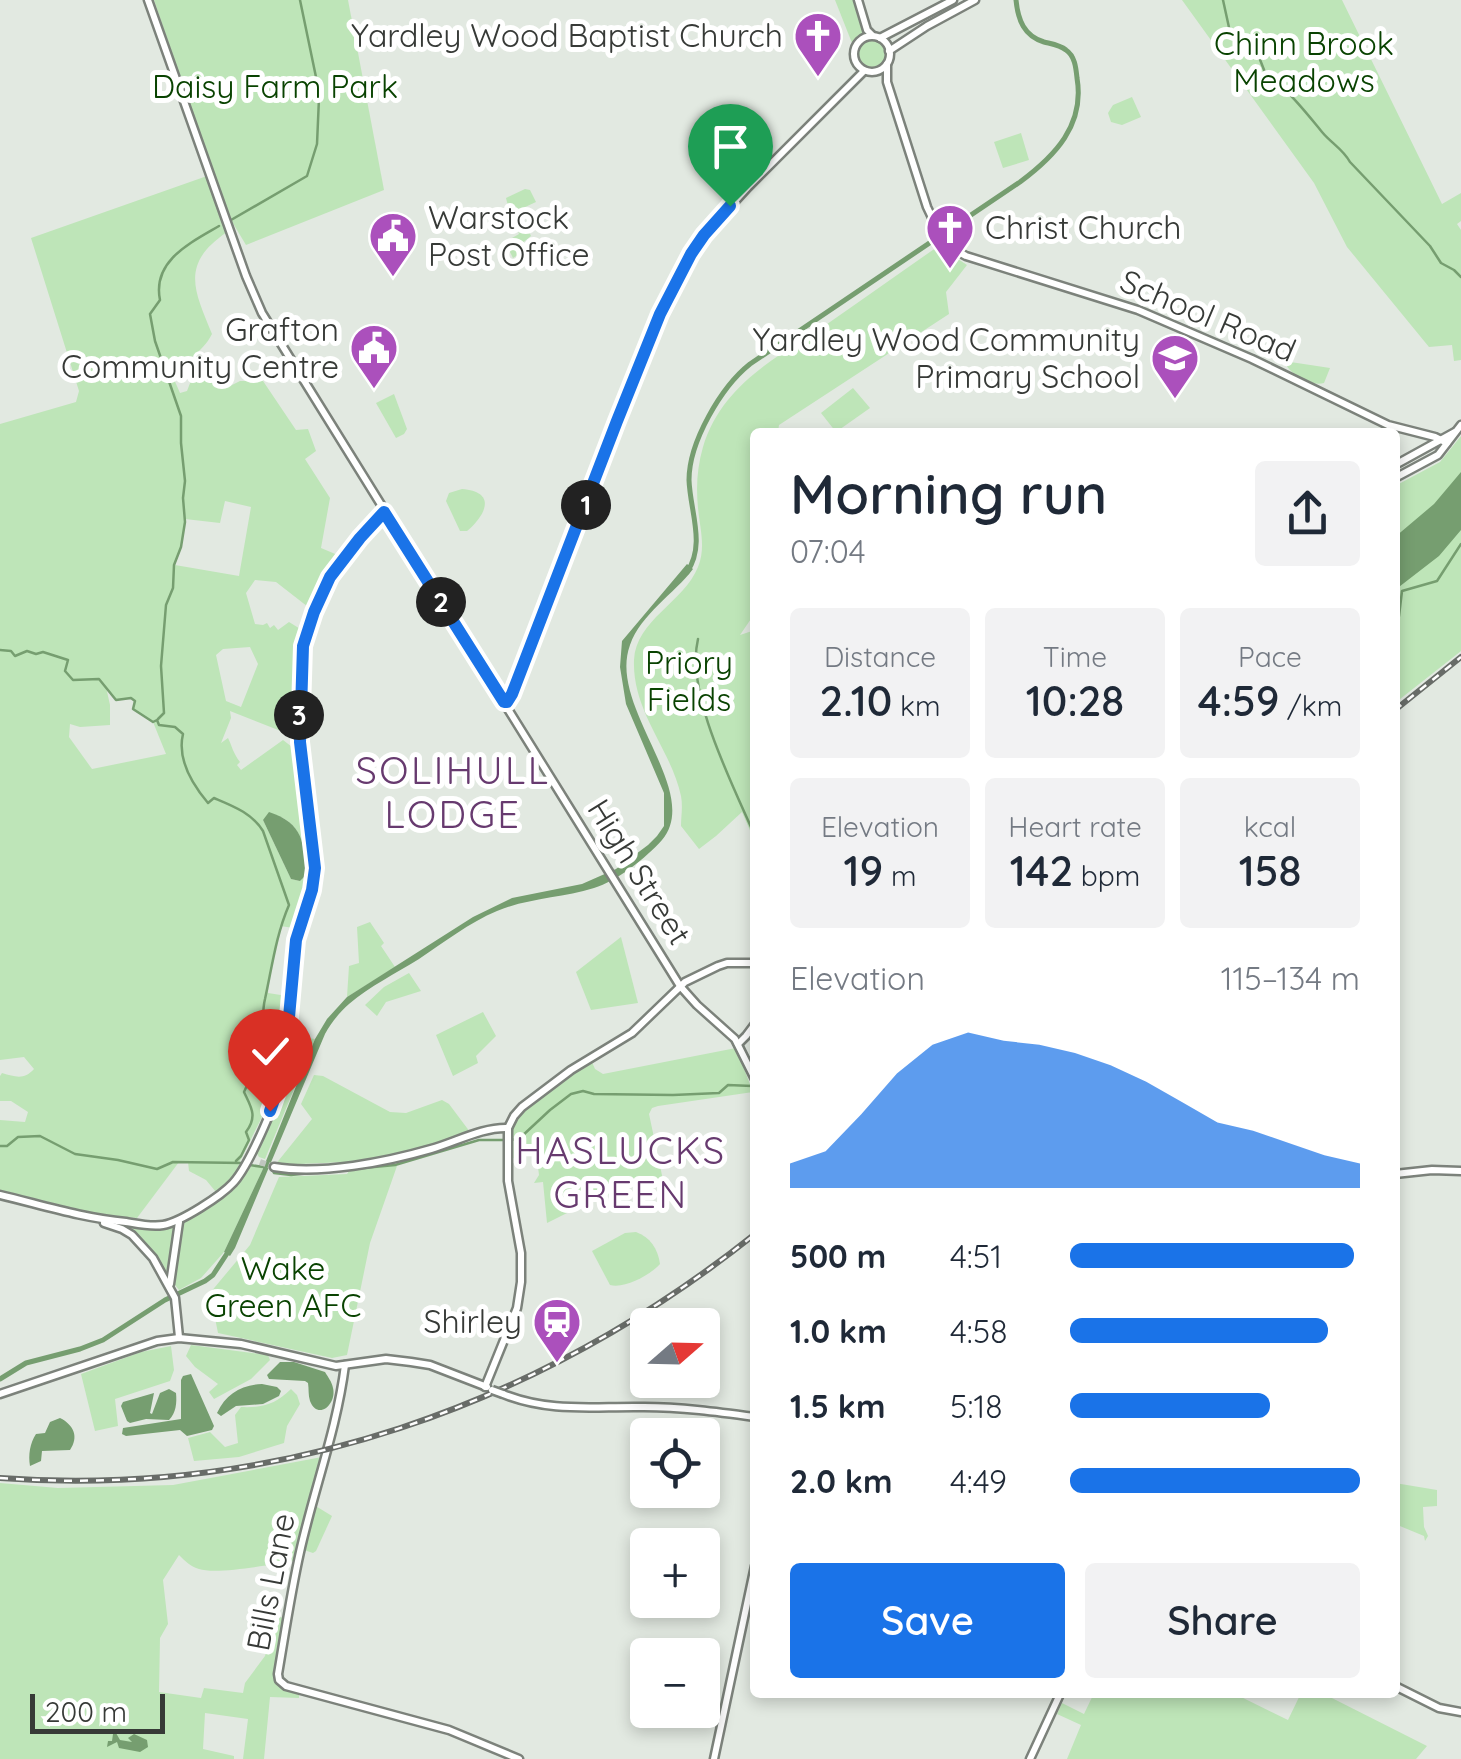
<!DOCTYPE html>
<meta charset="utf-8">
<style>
body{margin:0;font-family:Quicksand,sans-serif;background:#f2f2f3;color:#1f2937;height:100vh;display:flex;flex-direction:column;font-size:38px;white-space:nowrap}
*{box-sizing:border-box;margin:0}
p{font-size:32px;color:#747a83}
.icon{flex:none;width:55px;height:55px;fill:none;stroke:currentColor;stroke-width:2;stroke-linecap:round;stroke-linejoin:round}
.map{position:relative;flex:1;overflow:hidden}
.drawer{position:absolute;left:750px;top:428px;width:650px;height:1270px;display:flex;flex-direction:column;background:#fff;border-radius:10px;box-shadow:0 5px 15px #0003}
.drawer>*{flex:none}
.needle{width:65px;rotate:70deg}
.controls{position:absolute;left:630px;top:1308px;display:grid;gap:20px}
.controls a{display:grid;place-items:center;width:90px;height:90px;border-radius:10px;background:#fff;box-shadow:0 5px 15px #0003;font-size:50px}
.scale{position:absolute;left:30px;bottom:25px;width:135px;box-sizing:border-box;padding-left:10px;border:5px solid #373a37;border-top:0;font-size:28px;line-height:35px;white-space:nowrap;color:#373a37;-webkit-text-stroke:8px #fff;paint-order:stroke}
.pin{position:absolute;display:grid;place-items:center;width:85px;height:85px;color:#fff;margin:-102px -42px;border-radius:50% 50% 50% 0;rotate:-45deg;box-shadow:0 0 10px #0007}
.pin .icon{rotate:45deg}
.km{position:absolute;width:50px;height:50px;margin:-25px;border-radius:50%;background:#222;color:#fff;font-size:28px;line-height:50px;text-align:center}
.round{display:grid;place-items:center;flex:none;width:105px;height:105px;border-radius:10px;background:#f2f2f3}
.head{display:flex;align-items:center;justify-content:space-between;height:170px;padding:0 40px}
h1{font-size:55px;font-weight:600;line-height:75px}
.figures{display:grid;grid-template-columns:repeat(3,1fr);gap:15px;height:170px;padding:10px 40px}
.figures div{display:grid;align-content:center;border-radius:10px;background:#f2f2f3;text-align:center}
.figures b{font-size:42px;font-weight:600}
.figures small{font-size:28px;font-weight:400}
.figures p{font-size:28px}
.chart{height:280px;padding:20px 40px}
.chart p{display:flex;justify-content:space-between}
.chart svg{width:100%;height:180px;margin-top:10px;fill:#1a73e8;opacity:.7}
.action{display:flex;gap:20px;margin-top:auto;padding:20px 40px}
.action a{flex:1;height:115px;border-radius:10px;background:#1a73e8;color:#fff;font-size:40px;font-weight:600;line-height:115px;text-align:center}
.action a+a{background:#f2f2f3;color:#1f2937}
ul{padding:0 40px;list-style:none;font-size:32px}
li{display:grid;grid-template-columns:160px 120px 1fr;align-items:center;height:75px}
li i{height:25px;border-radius:12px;background:#1a73e8}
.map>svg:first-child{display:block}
</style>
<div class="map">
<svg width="1461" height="1759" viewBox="0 0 1461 1759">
<rect width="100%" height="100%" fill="#e2e9e1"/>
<!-- green -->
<g fill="#bee5b8" fill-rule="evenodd">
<polygon points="154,0 348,0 384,190 246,245 231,220 219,191"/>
<polygon points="835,0 855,0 862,24 862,33 852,43"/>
<polygon points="1182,0 1342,0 1442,204 1461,193 1461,221 1457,224 1461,230 1461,360 1454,361 1452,345 1429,347 1347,247 1314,183"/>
<circle cx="872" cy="54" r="15"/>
<polygon points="1132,97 1141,117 1122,125 1111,122 1108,113 1113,105"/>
<polygon points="1021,133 1029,160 1003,168 994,142"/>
<path d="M207,176L227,232C180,264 194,290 212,334C202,354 183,360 173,377L180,393L187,391L192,378L205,368L226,388L240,381H263L296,430L308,429L316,451L305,459L330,498L321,548L340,556L326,575L312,610L276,582L255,580L246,593L255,624L263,625L267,623L270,628L274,625L278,630L289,622L302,630L296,737L230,711L231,718L221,743L228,738C232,746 233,753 240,762L237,765L241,770L283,740L296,750L310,853L311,874L294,928L280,926L270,969L268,993L287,996L282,1060L275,1091L239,1163C239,1177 227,1185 216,1192L206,1180L189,1171L188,1162H179L137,1218L100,1215L0,1190V1120L25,1122L28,1112L11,1101H0V1076L2,1073C16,1077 24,1080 34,1069L24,1057L0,1060V424L76,402L79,391L31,238ZM225,501L251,507L239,576L175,565L181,547L185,519L220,523ZM250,647L258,664L241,707L226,701L216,655L223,649ZM106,687L116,700L131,698L134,700L133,709L153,722L166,754L92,769L69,737L70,724L80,727L110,725V705ZM281,817C304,828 305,852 305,875L300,881L291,879L263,820Z"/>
<polygon points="525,189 530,190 536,202 510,214 506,198"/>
<polygon points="524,225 527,227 531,236 520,245 523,252 513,258 505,242 519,234 517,228"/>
<path d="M943,243L949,253L967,265L946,292L949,314L779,425L778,432H755V613L740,635L755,630V842L742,812L716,836L699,849L681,826C681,816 683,807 681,796C671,749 632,712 634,660C636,620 684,602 698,567C706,547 700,529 698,508C696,487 697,468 703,447C722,384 779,356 830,322C868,296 905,269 943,243Z"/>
<path d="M1284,361L1330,368L1324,383C1310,387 1289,374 1284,361Z"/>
<polygon points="853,388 870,408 836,432 821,413"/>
<polygon points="394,394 407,429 404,434 396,438 376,403"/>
<polygon points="1461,436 1461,651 1395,703 1395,486 1440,462"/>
<path d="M462,489C498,492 485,516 467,531H460L446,501L449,493Z"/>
<polygon points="370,922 384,943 381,946 395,967 347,997 349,966 359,963 357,927"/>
<polygon points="621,937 638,1003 591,1010 576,972"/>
<polygon points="409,973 421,991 386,1002 377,1016 365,1005 384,987"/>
<polygon points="483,1012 496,1036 476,1056 478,1063 453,1076 436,1035"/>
<polygon points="293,1036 315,1039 265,1159 259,1157 256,1152 286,1085"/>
<path d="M736,1048L753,1092L658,1106L652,1108L649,1114L663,1180C616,1189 589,1202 547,1223L543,1182L534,1183L539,1175L536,1151L511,1159V1131L522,1113L591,1060L595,1069L603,1074Z"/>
<polygon points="314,1075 323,1076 390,1112 406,1113 442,1100 449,1104 470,1132 420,1149 370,1161 275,1165 312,1119 301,1104"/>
<polygon points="250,1165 263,1167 262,1171 224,1252 201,1278 179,1290 175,1285 182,1224 236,1185"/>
<polygon points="395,1165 397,1166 370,1243 347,1355 332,1358 218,1333 210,1293 250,1245 279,1177 347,1174 349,1171"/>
<polygon points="127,1227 174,1227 170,1272 167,1275 152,1252"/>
<path d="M636,1232C650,1237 658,1249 660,1264C650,1275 625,1289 610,1285L592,1251L625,1233Z"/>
<polygon points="191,1345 268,1355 270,1360 251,1379 214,1399 209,1392 218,1384 195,1367 186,1356"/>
<polygon points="171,1346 174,1370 170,1381 115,1399 118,1426 95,1431 81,1374 141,1352"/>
<path d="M291,1389L297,1395L300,1404L287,1426L284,1443L239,1457L194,1461L188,1438L210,1432L225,1447L238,1443L235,1415L241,1407C263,1408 276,1404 291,1389Z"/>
<path d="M322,1457L294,1561C273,1564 217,1575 199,1569C191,1567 185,1561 179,1555L163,1580L168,1624L160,1638L159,1692L201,1698L204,1688L243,1693L245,1683L265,1656L279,1617L285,1618L274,1679L281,1687L299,1693V1698L270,1697L264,1759H243L248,1719L205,1713L203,1749L234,1756V1759H0V1483L58,1488L173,1485Z"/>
<polygon points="1395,1483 1437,1490 1437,1506 1423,1507 1424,1527 1428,1536 1425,1541 1424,1536 1395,1524"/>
<polygon points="314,1505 332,1516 316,1551 313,1553 304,1550"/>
<polygon points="1231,1692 1288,1720 1301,1693 1322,1693 1427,1746 1416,1759 1067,1759 1081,1725 1057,1714 1062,1703 1084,1714 1094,1693"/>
</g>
<!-- water -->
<g fill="#769e70">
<polygon points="1461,472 1461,530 1439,556 1395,590 1395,537 1434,504"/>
<path d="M687,564L693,569C674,594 641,614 630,645C607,707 703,791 662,840C646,858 617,881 594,888C562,898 528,898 497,911C470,922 443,943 419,959C395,974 370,986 349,1004C339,1013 331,1023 325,1034L235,1248L230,1256L224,1252L262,1171L315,1039L327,1019L347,997L473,917L512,898L582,884L616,869L648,845L657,836L664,826V793L626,704L620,667L622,641Z"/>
<path d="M269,812C303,823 305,843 305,876L300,881L291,879L263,820Z"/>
<path d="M280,1362H294L325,1372C328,1377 332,1382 333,1388C337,1404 318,1421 310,1401C308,1395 309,1389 308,1383L305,1381L269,1379L267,1375Z"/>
<polygon points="191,1374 214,1426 212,1430 187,1436 180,1430 126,1436 122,1434 123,1428 181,1419 181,1380 183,1376"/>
<path d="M262,1384L277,1387L281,1391L279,1396L263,1404L236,1406L221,1416L217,1413C226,1394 241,1385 262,1384Z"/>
<path d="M169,1389L176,1393C177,1403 176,1413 169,1420L146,1419L130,1423L127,1421L121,1406L123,1402L154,1393L150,1413L152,1414L160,1393Z"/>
<path d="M60,1418C74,1425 79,1437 70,1450L42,1451L41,1461L30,1466C28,1455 30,1443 36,1434L45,1433L50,1422Z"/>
<polygon points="116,1733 120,1740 132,1742 128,1738 134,1734 147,1740 148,1747 140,1752 119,1748 117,1742 107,1747 108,1741 112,1741 113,1734"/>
</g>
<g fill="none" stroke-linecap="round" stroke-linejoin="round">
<!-- stream -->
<g stroke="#769e70" stroke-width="2.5">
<polyline points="300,0 316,77"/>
<path d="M1223,0L1230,32L1236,35C1239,46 1248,54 1259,57L1266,75H1273L1278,83C1295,98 1308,115 1322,132C1331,143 1343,149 1350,162L1430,246L1441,263L1454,270L1461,277"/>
<polyline points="231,220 307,176 317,144 319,98"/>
<polyline points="1395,619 1399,616 1402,591 1437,581 1461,544"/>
<path d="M698,639C685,693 733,785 755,836"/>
<path d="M0,650L11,651L15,656L27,651L36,654L43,652L68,660L65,671L73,680L99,679L116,700L131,698L135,701L133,709L153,722L157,720L159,725L175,727L183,734C177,759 192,784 208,803L214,798C233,806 252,813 263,831L289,905C276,935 272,967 265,999C260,1019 268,1036 253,1052L256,1066L244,1092C251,1107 258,1116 246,1132L249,1140L241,1156L236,1161"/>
<path d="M158,719L164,713L161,666L166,605L173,588L174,565L181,547L185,522L183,498L185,481L181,443V416L155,341L150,314L160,300C152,261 190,243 219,226"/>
<polyline points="0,1146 7,1146 18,1137 40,1136 75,1154 118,1160 157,1169 173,1162 243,1163"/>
<polyline points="250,1165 263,1167"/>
<polyline points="273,1171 274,1173 291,1175 395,1165 479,1140 512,1140 521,1137 550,1110 571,1094 583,1091 594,1094 673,1095 719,1093 728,1085 752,1086"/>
</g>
<!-- canal -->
<g stroke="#769e70" stroke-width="5">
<path d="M687,572C706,545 690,511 689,480C689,442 721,387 750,364L1020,182C1055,156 1085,125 1077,78C1076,68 1075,56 1066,50C1060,45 1052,44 1044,42C1024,36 1018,20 1016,0"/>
<polyline points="0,1379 26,1363 80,1349 103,1340 165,1300 205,1281 213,1275 228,1252"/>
</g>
<!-- tertiary-tunnel -->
<polyline stroke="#c0c6bf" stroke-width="6" stroke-dasharray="6 3" stroke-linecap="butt" points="260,1162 274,1167"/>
<!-- tertiary casing -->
<g stroke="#7c827b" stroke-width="11">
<g id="tertiary">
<polyline points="148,0 246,276 262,313 680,986 697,1005 735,1039 755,1079"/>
<polyline points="858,0 867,30 872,35"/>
<circle cx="872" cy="54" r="18"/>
<polyline points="880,38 953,0"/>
<polyline points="889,51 927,26 975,0"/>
<polyline points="887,64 887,82 927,207 936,226 947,241 953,249 966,256 1138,310 1252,359 1388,425 1435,437 1447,443"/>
<polyline points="1395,465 1455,432"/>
<polyline points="1395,478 1438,455 1461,425"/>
<polyline points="504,703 507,702 512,694 617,421 660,314 691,254 704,235 748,187 864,71"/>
<polyline points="738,1044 746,1036 755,1024"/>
<path d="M274,1167C321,1175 386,1162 431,1149C456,1142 482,1127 508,1128"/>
<polyline points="1395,1174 1432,1170 1461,1171"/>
<path d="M0,1195C42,1205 82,1218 126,1222C138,1224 151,1227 163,1225C181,1222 221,1196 233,1183C250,1165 281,1091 286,1066C292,1029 288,990 294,953C298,923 315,895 314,865C314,850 310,835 308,820C301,764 294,701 303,646C312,595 347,547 384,512"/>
<polyline points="104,1223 122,1229 132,1235 153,1258 175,1298 179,1337"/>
<polyline points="170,1284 179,1222"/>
<path d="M345,1365C337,1429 314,1489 300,1552C291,1592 285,1633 278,1674L279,1680L286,1686L449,1730L519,1759"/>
<polyline points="485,1387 517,1308 521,1282 521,1253 508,1181 508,1128 514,1116 522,1107 571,1070 632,1033 685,982 718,966 727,963 755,963"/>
<polyline points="0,1394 157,1341 179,1338 241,1344 336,1366 386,1359 411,1362 430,1365 487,1387"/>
<path d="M503,1394C551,1413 593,1406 644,1407C681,1407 718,1412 755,1417"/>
<polyline points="1395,1686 1439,1708 1461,1712"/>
<polyline points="714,1759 755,1566"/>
<polyline points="1030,1759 1061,1692"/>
</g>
</g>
<!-- tertiary -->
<use href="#tertiary" stroke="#fff" stroke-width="6"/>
<!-- rail casing -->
<g stroke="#686c68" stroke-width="6">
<g id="rail">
<polyline points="1395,710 1461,657"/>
<path d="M0,1478C277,1498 539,1406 755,1234"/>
</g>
</g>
<!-- rail -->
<use href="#rail" stroke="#fff" stroke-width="2.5" stroke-dasharray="8" stroke-linecap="butt"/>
<!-- tertiary-bridge casing -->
<g stroke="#7c827b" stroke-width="11" stroke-linecap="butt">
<polyline id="tertiary-bridge" points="492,1390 503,1394"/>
</g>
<!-- tertiary-bridge -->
<use href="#tertiary-bridge" stroke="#fff" stroke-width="6"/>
</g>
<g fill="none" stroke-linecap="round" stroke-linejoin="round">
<!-- route casing -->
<g stroke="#fff" stroke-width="20">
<polyline id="route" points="270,1111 284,1072 296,940 312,890 315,868 300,742 303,646 314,612 330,577 360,538 384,512 504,702 507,702 512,694 617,421 660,314 691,254 704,235 730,206"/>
</g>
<!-- route -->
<use href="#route" stroke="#1a73e8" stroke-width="12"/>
</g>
<!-- icons -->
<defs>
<g id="church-pin" transform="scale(2.5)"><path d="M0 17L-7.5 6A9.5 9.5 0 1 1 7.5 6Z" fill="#ab50bc" stroke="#fff"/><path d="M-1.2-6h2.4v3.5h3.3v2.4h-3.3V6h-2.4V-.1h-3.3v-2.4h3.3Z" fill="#fff"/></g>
<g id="civic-pin" transform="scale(2.5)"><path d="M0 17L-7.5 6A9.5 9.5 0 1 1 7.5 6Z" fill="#ab50bc" stroke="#fff"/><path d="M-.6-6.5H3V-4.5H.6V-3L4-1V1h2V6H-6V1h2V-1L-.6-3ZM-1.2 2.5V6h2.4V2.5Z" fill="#fff"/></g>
<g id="school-pin" transform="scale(2.5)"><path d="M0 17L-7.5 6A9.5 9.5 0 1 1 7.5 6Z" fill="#ab50bc" stroke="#fff"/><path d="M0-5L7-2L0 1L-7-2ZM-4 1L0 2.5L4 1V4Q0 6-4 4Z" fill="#fff"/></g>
<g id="station-pin" transform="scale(2.5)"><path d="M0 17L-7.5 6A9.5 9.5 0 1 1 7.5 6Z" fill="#ab50bc" stroke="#fff"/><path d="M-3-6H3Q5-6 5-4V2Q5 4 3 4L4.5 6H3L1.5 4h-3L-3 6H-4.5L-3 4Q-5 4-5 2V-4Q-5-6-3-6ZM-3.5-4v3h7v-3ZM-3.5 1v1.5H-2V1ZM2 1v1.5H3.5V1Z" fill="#fff"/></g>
</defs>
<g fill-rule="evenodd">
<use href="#church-pin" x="818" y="36"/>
<use href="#church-pin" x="950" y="228"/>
<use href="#civic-pin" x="393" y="236"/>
<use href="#civic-pin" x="374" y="348"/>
<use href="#school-pin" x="1175" y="358"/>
<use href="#station-pin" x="557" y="1322"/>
</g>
<g text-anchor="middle" stroke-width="10" stroke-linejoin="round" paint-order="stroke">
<!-- poi labels -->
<g font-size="32" fill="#373a37" stroke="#fff" text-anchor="end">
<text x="783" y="47">Yardley Wood Baptist Church</text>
<text x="428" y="229" text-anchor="start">Warstock<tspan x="428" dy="37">Post Office</tspan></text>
<text x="985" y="239" text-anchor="start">Christ Church</text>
<text x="339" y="341">Grafton<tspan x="339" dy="37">Community Centre</tspan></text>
<text x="1140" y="351">Yardley Wood Community<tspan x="1140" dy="37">Primary School</tspan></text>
<text x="522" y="1333">Shirley</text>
</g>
<!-- park labels -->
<g font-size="32" fill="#094301" stroke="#fff">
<text x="1304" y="55">Chinn Brook<tspan x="1304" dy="37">Meadows</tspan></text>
<text x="275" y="98">Daisy Farm Park</text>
<text x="689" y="674">Priory<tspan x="689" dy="37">Fields</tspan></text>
<text x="283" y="1280">Wake<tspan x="283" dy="37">Green AFC</tspan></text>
</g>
<!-- street labels -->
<g font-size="32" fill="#373a37" stroke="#fff">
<text transform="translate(1208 316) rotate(23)" y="11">School Road</text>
<text transform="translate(639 872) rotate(58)" y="11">High Street</text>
<text transform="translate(271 1582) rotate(-79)" y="11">Bills Lane</text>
</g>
<!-- quarter labels -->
<g font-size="38" letter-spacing="2.5" fill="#673a6f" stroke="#fff">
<text x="453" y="784">SOLIHULL<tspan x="453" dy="44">LODGE</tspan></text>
<text x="621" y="1164">HASLUCKS<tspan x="621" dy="44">GREEN</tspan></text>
</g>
</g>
</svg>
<div class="controls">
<a><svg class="needle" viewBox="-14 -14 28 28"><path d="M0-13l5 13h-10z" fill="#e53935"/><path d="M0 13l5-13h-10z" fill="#747a83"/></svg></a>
<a><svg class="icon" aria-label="locate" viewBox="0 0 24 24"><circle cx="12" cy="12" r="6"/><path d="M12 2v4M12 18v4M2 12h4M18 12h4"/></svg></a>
<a>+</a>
<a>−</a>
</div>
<div class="scale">200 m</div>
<div class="pin" style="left:730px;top:206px;background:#1e9e55"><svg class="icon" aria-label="arrive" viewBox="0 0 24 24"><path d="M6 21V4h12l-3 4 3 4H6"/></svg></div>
<div class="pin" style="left:270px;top:1111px;background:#d93025"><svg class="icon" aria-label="check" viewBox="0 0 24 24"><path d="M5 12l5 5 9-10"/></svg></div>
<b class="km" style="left:586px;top:505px">1</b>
<b class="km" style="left:441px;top:602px">2</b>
<b class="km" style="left:299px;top:715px">3</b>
<section class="drawer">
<div class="head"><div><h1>Morning run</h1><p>07:04</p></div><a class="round"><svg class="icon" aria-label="share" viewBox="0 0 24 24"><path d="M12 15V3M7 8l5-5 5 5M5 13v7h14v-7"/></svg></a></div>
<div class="figures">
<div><p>Distance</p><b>2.10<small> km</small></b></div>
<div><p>Time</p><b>10:28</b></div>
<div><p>Pace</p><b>4:59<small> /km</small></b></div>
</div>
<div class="figures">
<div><p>Elevation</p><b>19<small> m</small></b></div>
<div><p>Heart rate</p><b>142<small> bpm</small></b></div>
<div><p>kcal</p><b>158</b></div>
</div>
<div class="chart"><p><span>Elevation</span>115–134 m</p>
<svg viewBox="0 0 160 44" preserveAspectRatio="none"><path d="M0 44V38L10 35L20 26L30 16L40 9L50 6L60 8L70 9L80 11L90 14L100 18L110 23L120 28L130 30L140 33L150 36L160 38V44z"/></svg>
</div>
<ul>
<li><b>500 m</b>4:51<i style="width:98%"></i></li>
<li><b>1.0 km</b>4:58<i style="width:89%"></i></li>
<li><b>1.5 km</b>5:18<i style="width:69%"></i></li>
<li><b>2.0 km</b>4:49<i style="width:100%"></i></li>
</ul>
<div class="action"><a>Save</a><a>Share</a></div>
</section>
</div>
